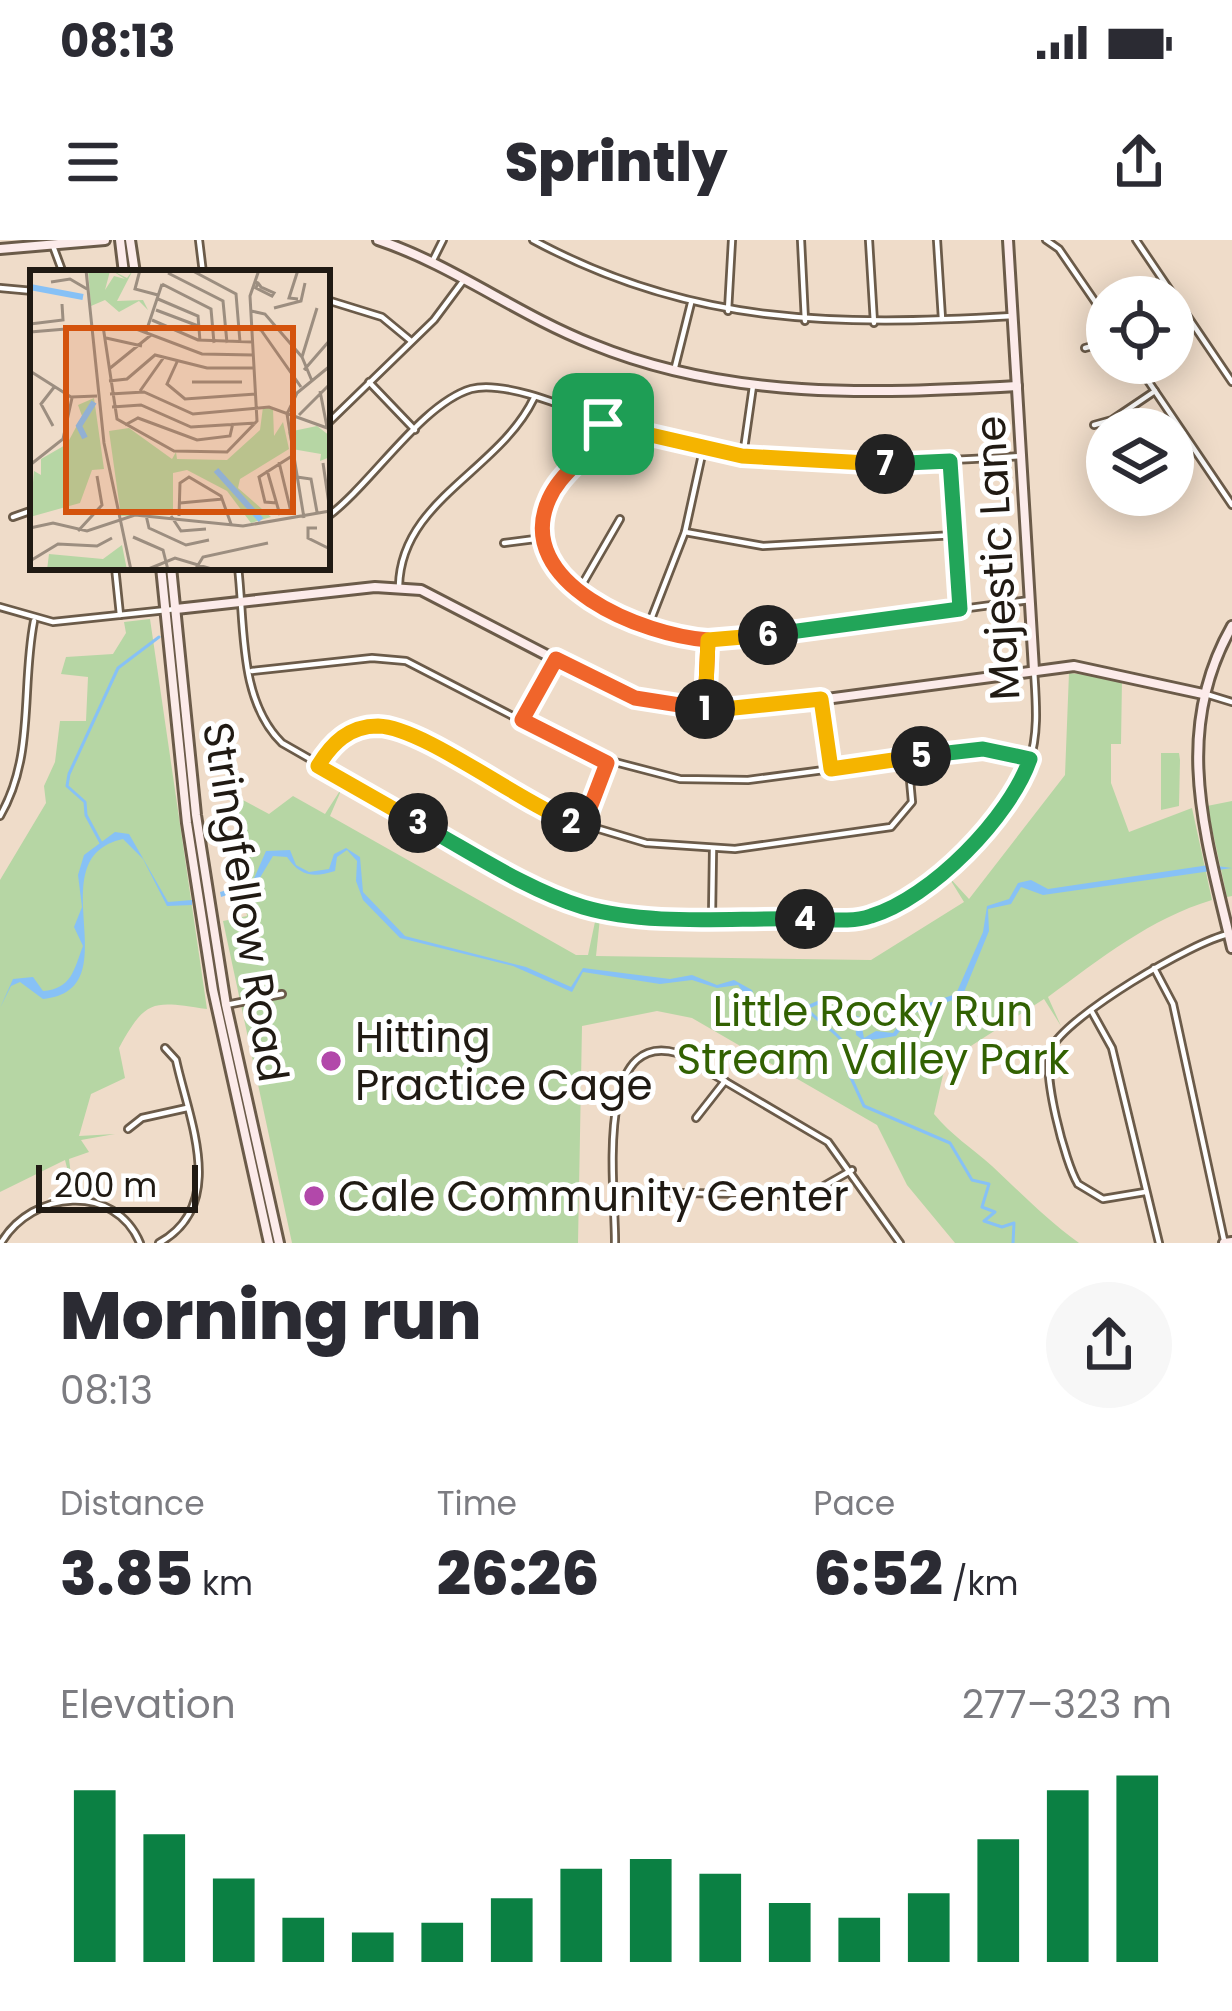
<!DOCTYPE html>
<meta charset="utf-8">
<style>
body{margin:0;font-family:Poppins,sans-serif;background:#f7f7f7;color:#2b2b33;height:100vh;display:flex;flex-direction:column;font-size:45px;white-space:nowrap}
*{box-sizing:border-box;margin:0}
p{font-size:39px;color:#7c7c81}
.icon{flex:none;width:66px;height:66px;fill:none;stroke:currentColor;stroke-width:2;stroke-linecap:round;stroke-linejoin:round}
.map{position:relative;height:1003px;overflow:hidden}
.details{display:flex;flex-direction:column;background:#fff;flex:1}
.details>*{flex:none}
.fabs{position:absolute;left:1086px;top:36px;display:grid;gap:24px}
.fabs a{display:grid;place-items:center;width:108px;height:108px;border-radius:50%;background:#fff;box-shadow:0 6px 30px #0003;font-size:60px}
.scale{position:absolute;left:36px;bottom:30px;width:162px;box-sizing:border-box;padding-left:12px;border:6px solid #201a13;border-top:0;font-size:33px;line-height:42px;white-space:nowrap;color:#201a13;-webkit-text-stroke:9px #fff;paint-order:stroke}
.pin{position:absolute;display:grid;place-items:center;width:102px;height:102px;color:#fff;margin:-51px;border-radius:24px;box-shadow:0 6px 18px #0006}
.km{position:absolute;width:60px;height:60px;margin:-30px;border-radius:50%;background:#222;color:#fff;font-size:33px;line-height:60px;text-align:center}
.round{display:grid;place-items:center;flex:none;width:126px;height:126px;border-radius:63px;background:#f7f7f7}
.head{display:flex;align-items:center;justify-content:space-between;height:204px;padding:0 60px}
h1{font-size:66px;font-weight:800;line-height:90px}
.figures{display:grid;grid-template-columns:repeat(3,1fr);gap:18px;height:204px;padding:12px 60px}
.figures div{display:grid;align-content:center}
.figures b{font-size:60px;font-weight:800}
.figures small{font-size:33px;font-weight:400}
.figures p{font-size:33px}
.chart{height:336px;padding:24px 60px}
.chart p{display:flex;justify-content:space-between}
.chart svg{width:100%;height:216px;margin-top:12px;stroke:#0b8043;stroke-width:6}
.status{display:flex;justify-content:space-between;align-items:center;height:84px;padding:0 60px;background:#fff;direction:ltr}
.status svg{height:33px;fill:currentColor}
header{display:flex;justify-content:space-between;align-items:center;height:156px;padding:0 60px;background:#fff;font-size:54px;font-weight:800}
.map>svg:first-child{display:block}
</style>
<div class="status"><b>08:13</b><svg viewBox="0 0 49 12"><path d="M0 12V9h3v3zM5 12V6h3v6zM10 12V3h3v9zM15 12V0h3v12zM26 1h20v11H26zM47 4h2v5h-2z"/></svg></div>
<header><svg class="icon" aria-label="menu" viewBox="0 0 24 24"><path d="M4 6h16M4 12h16M4 18h16"/></svg>Sprintly<svg class="icon" aria-label="share" viewBox="0 0 24 24"><path d="M12 15V3M7 8l5-5 5 5M5 13v7h14v-7"/></svg></header>
<div class="map">
<svg width="1232" height="1003" viewBox="0 0 1232 1003">
<rect width="100%" height="100%" fill="#efdcc9"/>
<!-- green -->
<g fill="#b6d6a4">
<path d="M150,379L207,769C153,761 146,758 119,808L125,838L91,854L79,896L115,894L81,900L89,912L69,919L73,951L65,920L0,952V640L46,563L44,546L55,522L60,481H86L88,437L61,434L66,417L113,414L126,393L124,382Z"/>
<path d="M1069,433L1122,439L1121,504H1111V543L1129,592L1192,568L1212,660C1151,678 1100,719 1048,757L1061,786L1044,759L946,822L934,874C952,896 971,907 992,926C1021,953 1046,979 1079,1003H955L907,945L877,885L692,778L657,771L582,786L578,1003H292L223,681L247,676L231,560L241,559L269,574L293,556L325,574L343,546L330,576L576,715H588L596,677L600,678L596,716L871,720L964,662L948,636L969,659L1065,535Z"/>
<polygon points="1161,513 1179,513 1180,520 1179,566 1161,570"/>
<polygon points="1232,561 1232,656 1227,657 1207,566"/>
</g>
<!-- water -->
<g fill="#87c1f6">
<path d="M115,592L129,594L168,662L192,660V665L167,666L143,619L123,599C35,618 134,750 43,759L20,742L11,746L0,768L13,739L33,737L43,751C72,749 74,729 83,706L74,687L82,667L78,635L84,615Z"/>
<path d="M346,608L360,617L363,652L405,696L526,727L571,747L583,728L670,739L692,735L717,745L734,740L752,750L756,762L767,758L774,761L779,777L827,757L821,763L827,768L860,777L864,798L876,791L893,793L911,769L956,754L983,692L987,666L1009,659L1018,643L1031,640L1048,649L1209,625L1232,628L1043,655L1021,647L1011,664L988,669L989,691L962,757L914,773L896,796L864,801L856,795L855,776L817,765L784,780L774,779L769,762L753,765L738,745L717,748L692,740L660,744L583,732L572,752L513,726L400,698L363,660L356,641L357,621L347,610L337,617L335,631C313,638 300,636 287,617L273,616L255,646L221,657L220,652L252,643L266,611L290,610L296,625L309,632L329,629L334,614Z"/>
</g>
<g fill="none" stroke-linecap="round" stroke-linejoin="round">
<!-- stream -->
<g stroke="#87c1f6" stroke-width="3">
<polyline points="101,603 86,575 85,562 67,546 69,534 118,428 159,397"/>
<path d="M806,768C823,789 857,798 847,829L864,866L950,903L972,940L989,944L982,967L995,972L984,981L1002,987L1014,983L1013,1003"/>
</g>
<!-- street casing -->
<g stroke="#6b5b49" stroke-width="10">
<g id="street">
<polyline points="199,0 203,33"/>
<path d="M533,0C692,86 837,86 1013,76"/>
<polyline points="801,0 805,81"/>
<polyline points="869,0 874,83"/>
<polyline points="937,0 942,79"/>
<polyline points="1046,0 1059,9 1107,79"/>
<polyline points="1136,0 1232,142"/>
<polyline points="53,6 63,33"/>
<polyline points="432,22 443,0"/>
<polyline points="0,48 33,51"/>
<polyline points="327,60 382,77 411,101"/>
<polyline points="728,71 732,0"/>
<polyline points="1085,108 1107,102"/>
<polyline points="1136,123 1232,265"/>
<polyline points="675,127 691,63"/>
<polyline points="369,142 415,190"/>
<polyline points="603,183 592,209 550,257 543,284 545,305 567,343 647,387 718,401 1030,360"/>
<polyline points="327,184 434,80 463,41"/>
<polyline points="1094,185 1112,180 1155,151"/>
<polyline points="743,216 753,146"/>
<polyline points="950,221 960,369"/>
<polyline points="13,277 33,270"/>
<path d="M327,277C371,245 421,164 471,149C514,137 608,187 655,199C777,230 897,224 1021,216"/>
<polyline points="685,292 763,306 955,295"/>
<polyline points="504,303 543,298"/>
<polyline points="115,327 120,375"/>
<path d="M238,327C245,385 238,460 282,503L529,644L587,668L631,676L853,679C915,673 1010,581 1029,523C1039,493 1036,462 1034,430"/>
<path d="M399,346C401,260 499,231 534,158"/>
<polyline points="579,350 620,279"/>
<polyline points="0,367 53,382 176,369"/>
<polyline points="648,387 685,292 703,210"/>
<polyline points="252,431 372,418 406,421 588,515 680,539 748,540 983,509 1031,519"/>
<polyline points="1209,455 1232,462"/>
<polyline points="821,459 831,529"/>
<polyline points="706,467 708,401"/>
<polyline points="522,480 556,419"/>
<polyline points="318,526 343,496 385,487 562,578 646,603 735,609 891,587 912,562 908,518"/>
<path d="M0,576C35,516 21,448 34,381"/>
<polyline points="584,585 607,523"/>
<polyline points="712,676 713,610"/>
<polyline points="1154,728 1173,764 1224,1000"/>
<polyline points="251,744 254,760"/>
<polyline points="226,765 282,754"/>
<polyline points="1092,772 1112,808 1159,1003"/>
<polyline points="696,878 725,841"/>
<polyline points="128,889 142,878 187,868"/>
<polyline points="618,952 808,955 852,930"/>
<path d="M1145,952L1103,959L1078,944C1065,923 1041,831 1051,809C1065,777 1193,701 1229,694"/>
<path d="M1,1003C32,950 115,943 140,1003"/>
<path d="M159,1003C228,965 189,880 176,820L165,808"/>
<path d="M615,1003C616,954 592,789 677,813L828,902L900,1003"/>
</g>
</g>
<!-- secondary casing -->
<g stroke="#6b5b49" stroke-width="14">
<g id="secondary">
<polyline points="120,0 124,33"/>
<polyline points="130,0 135,33"/>
<path d="M378,0C453,25 518,75 592,104C729,160 872,154 1017,146"/>
<polyline points="1008,0 1034,430"/>
<polyline points="0,9 105,0"/>
<polyline points="161,327 187,583 213,750 269,1003"/>
<polyline points="171,327 196,575 226,765 279,1003"/>
<polyline points="176,369 375,347 421,350 618,452 690,470 758,468 1074,426 1203,454"/>
<path d="M1232,386C1171,493 1206,596 1232,708"/>
<polyline points="1224,1003 1232,1002"/>
</g>
</g>
<!-- street -->
<use href="#street" stroke="#fff" stroke-width="4.5"/>
<!-- secondary -->
<use href="#secondary" stroke="#fcebea" stroke-width="8"/>
</g>
<g fill="none" stroke-linecap="round" stroke-linejoin="round">
<!-- split-1 casing -->
<g stroke="#fff" stroke-width="24">
<path id="split-1" d="M603,184C593,216 562,229 549,259C511,344 645,396 708,400L705,469"/>
</g>
<!-- split-2 casing -->
<g stroke="#fff" stroke-width="24">
<polyline id="split-2" points="571,582 583,586 607,523 522,480 556,419 635,458 705,469"/>
</g>
<!-- split-3 casing -->
<g stroke="#fff" stroke-width="24">
<path id="split-3" d="M418,583L318,526C332,503 349,486 378,486C423,487 521,563 571,582"/>
</g>
<!-- split-4 casing -->
<g stroke="#fff" stroke-width="24">
<path id="split-4" d="M418,583C471,612 525,649 583,667C652,687 734,677 805,679"/>
</g>
<!-- split-5 casing -->
<g stroke="#fff" stroke-width="24">
<path id="split-5" d="M805,679C826,679 851,683 871,676C931,658 1010,577 1030,519L983,509L921,516"/>
</g>
<!-- split-6 casing -->
<g stroke="#fff" stroke-width="24">
<polyline id="split-6" points="768,395 708,400 705,471 821,459 831,529 921,516"/>
</g>
<!-- split-7 casing -->
<g stroke="#fff" stroke-width="24">
<polyline id="split-7" points="768,395 960,369 950,221 885,224"/>
</g>
<!-- split-8 casing -->
<g stroke="#fff" stroke-width="24">
<polyline id="split-8" points="603,184 742,216 885,224"/>
</g>
<!-- split-1 -->
<use href="#split-1" stroke="#f0652b" stroke-width="15"/>
<!-- split-2 -->
<use href="#split-2" stroke="#f0652b" stroke-width="15"/>
<!-- split-3 -->
<use href="#split-3" stroke="#f5b400" stroke-width="15"/>
<!-- split-4 -->
<use href="#split-4" stroke="#22a559" stroke-width="15"/>
<!-- split-5 -->
<use href="#split-5" stroke="#22a559" stroke-width="15"/>
<!-- split-6 -->
<use href="#split-6" stroke="#f5b400" stroke-width="15"/>
<!-- split-7 -->
<use href="#split-7" stroke="#22a559" stroke-width="15"/>
<!-- split-8 -->
<use href="#split-8" stroke="#f5b400" stroke-width="15"/>
</g>
<!-- markers -->
<g fill="#b248aa" stroke="#fff" stroke-width="4.5">
<circle cx="331" cy="821" r="12"/>
<circle cx="314" cy="956" r="12"/>
</g>
<g text-anchor="middle" stroke-width="10" stroke-linejoin="round" paint-order="stroke">
<!-- street labels -->
<g font-size="42" fill="#201a13" stroke="#fff">
<text transform="translate(997 318) rotate(-93)" y="15">Majestic Lane</text>
<text transform="translate(246 662) rotate(81)" y="15">Stringfellow Road</text>
</g>
<!-- park labels -->
<g font-size="42" fill="#326102" stroke="#fff">
<text x="873" y="786">Little Rocky Run<tspan x="873" dy="48">Stream Valley Park</tspan></text>
</g>
<!-- poi labels -->
<g font-size="42" fill="#201a13" stroke="#fff" text-anchor="start">
<text x="355" y="812">Hitting<tspan x="355" dy="48">Practice Cage</tspan></text>
<text x="338" y="971">Cale Community Center</text>
</g>
</g>
<!-- overview -->
<g transform="translate(30 30)">
<rect width="300" height="300" fill="#efdcc9"/>
<path d="M58,0L80,1L75,20L84,6L95,9L81,0L97,8L103,0L87,31L113,30L118,40L109,31L89,42L75,30L61,36ZM64,128L74,199L62,200L50,233L0,247L4,201L11,205V189L37,174L52,146L48,135ZM233,137L243,139L244,166L253,152L259,179L210,209L208,218L241,247L221,253L197,221L157,200L143,203V245L91,246L79,161L99,158L142,189L146,182L147,189L197,190L230,160ZM287,156L300,166V187L290,191L291,184L262,179L258,162ZM92,275L97,300H17L19,284L73,289Z" fill="#b6d6a4"/>
<path fill="none" stroke="#87c1f6" stroke-width="6" d="M0,17L53,27M55,168L49,156L64,132M186,200L231,250"/>
<path fill="none" stroke="#9c8e80" stroke-width="3" d="M56,0L74,173L101,300M110,0L105,19L128,25M161,0L206,24L210,72M268,0L259,28L268,29M138,3L193,31L197,73M224,11L228,13L231,17L244,23L242,26L226,18L228,13M21,12L40,9L57,19M132,14L181,39L184,73M128,29L168,46L170,71M244,38L271,31L275,13M126,40L171,57M221,41L235,44L272,87M122,50L168,70L223,72M0,54L33,50L32,34M73,56L87,149L144,181L197,182L227,151L220,26L229,0M60,57H101L172,84L223,85M222,58L231,60L271,117M0,62L60,57M116,62L132,14M76,68L112,76M147,92L137,114L155,129L226,124M79,99L121,65M274,100L300,70M0,101L41,127L67,126M79,111L97,109L125,85L177,98H224M282,111L272,87L287,38M162,112H212M110,121L134,87M290,121L297,157M80,124L114,122L163,144L239,137L300,159M82,137L111,135L161,157L226,153M269,145L300,114M95,155L108,148L167,170L200,166L203,153M23,156L11,134L25,116M249,192L261,242M293,193L300,241M0,195L33,169L42,128M237,200L250,245M267,207L281,209L287,242M150,233L193,229M247,233L235,232L229,207L262,186M116,245L119,258L156,275L179,270M141,246L151,261L176,259M149,246L150,213L159,207L191,226L201,254M274,248L257,144L267,123L300,96M0,258L23,253L57,261L105,245L213,256L300,241M287,258H278V268L300,279M48,261L72,235L67,206M103,267L133,280L138,300M0,291L28,274L67,276L82,268M116,300L145,288L185,300M165,300L173,287L238,273"/>
<path fill="#d4530d" fill-opacity="0.15" stroke="#d4530d" stroke-width="6" d="M36,58H263V242H36Z"/>
<rect width="300" height="300" fill="none" stroke="#201a13" stroke-width="6"/>
</g>
</svg>
<div class="fabs">
<a><svg class="icon" aria-label="locate" viewBox="0 0 24 24"><circle cx="12" cy="12" r="6"/><path d="M12 2v4M12 18v4M2 12h4M18 12h4"/></svg></a>
<a><svg class="icon" aria-label="layers" viewBox="0 0 24 24"><path d="M12 4l9 5-9 5-9-5zM3 14l9 5 9-5"/></svg></a>
</div>
<div class="scale">200 m</div>
<div class="pin" style="left:603px;top:184px;background:#1e9e55"><svg class="icon" aria-label="arrive" viewBox="0 0 24 24"><path d="M6 21V4h12l-3 4 3 4H6"/></svg></div>
<b class="km" style="left:705px;top:469px">1</b>
<b class="km" style="left:571px;top:582px">2</b>
<b class="km" style="left:418px;top:583px">3</b>
<b class="km" style="left:805px;top:679px">4</b>
<b class="km" style="left:921px;top:516px">5</b>
<b class="km" style="left:768px;top:395px">6</b>
<b class="km" style="left:885px;top:224px">7</b>
</div>
<section class="details">
<div class="head"><div><h1>Morning run</h1><p>08:13</p></div><a class="round"><svg class="icon" aria-label="share" viewBox="0 0 24 24"><path d="M12 15V3M7 8l5-5 5 5M5 13v7h14v-7"/></svg></a></div>
<div class="figures">
<div><p>Distance</p><b>3.85<small> km</small></b></div>
<div><p>Time</p><b>26:26</b></div>
<div><p>Pace</p><b>6:52<small> /km</small></b></div>
</div>
<div class="chart"><p><span>Elevation</span>277–323 m</p>
<svg viewBox="0 0 160 44" preserveAspectRatio="none"><path d="M5 44V9M15 44V18M25 44V27M35 44V35M45 44V38M55 44V36M65 44V31M75 44V25M85 44V23M95 44V26M105 44V32M115 44V35M125 44V30M135 44V19M145 44V9M155 44V6"/></svg>
</div>
</section>
